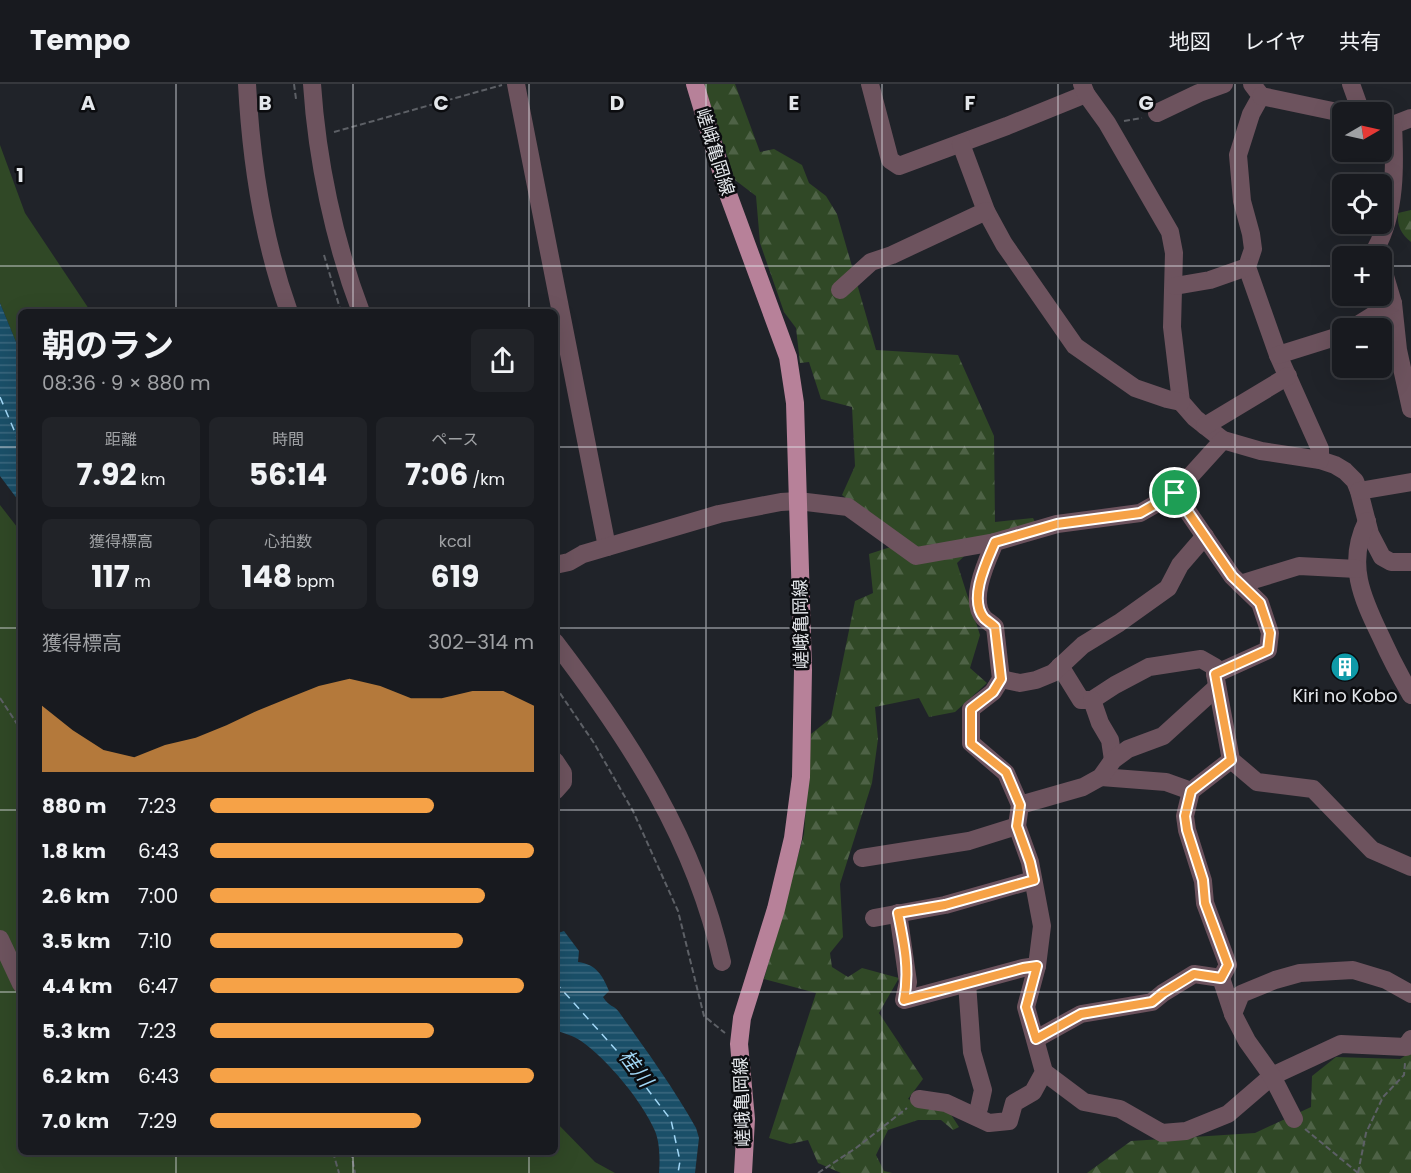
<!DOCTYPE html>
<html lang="ja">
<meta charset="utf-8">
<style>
body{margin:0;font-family:Poppins,"Noto Sans JP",sans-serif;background:#212328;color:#f1f3f6;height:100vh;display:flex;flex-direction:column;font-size:22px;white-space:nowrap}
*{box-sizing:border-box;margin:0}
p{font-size:20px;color:#9fa1a4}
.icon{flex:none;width:33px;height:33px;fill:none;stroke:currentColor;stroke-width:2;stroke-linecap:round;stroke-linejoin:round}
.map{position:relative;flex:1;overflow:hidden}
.drawer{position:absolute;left:18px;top:225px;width:540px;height:846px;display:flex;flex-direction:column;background:#181a1f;border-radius:9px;box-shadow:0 6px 24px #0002,0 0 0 2px #36383d}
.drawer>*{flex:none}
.needle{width:39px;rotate:81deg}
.tools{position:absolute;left:1332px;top:18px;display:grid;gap:12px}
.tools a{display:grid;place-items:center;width:60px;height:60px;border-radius:9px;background:#181a1f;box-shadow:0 6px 24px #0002,0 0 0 2px #36383d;font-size:30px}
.pin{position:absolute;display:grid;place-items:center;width:51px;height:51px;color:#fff;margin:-26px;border:3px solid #fff;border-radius:50%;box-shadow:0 2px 6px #0007}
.round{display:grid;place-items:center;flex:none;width:63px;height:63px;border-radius:9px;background:#212328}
.overview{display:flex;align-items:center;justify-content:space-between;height:102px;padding:0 24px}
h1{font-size:33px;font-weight:700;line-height:45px}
.figures{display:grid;grid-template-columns:repeat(3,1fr);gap:9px;height:102px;padding:6px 24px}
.figures div{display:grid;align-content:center;border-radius:9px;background:#212328;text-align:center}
.figures b{font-size:30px;font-weight:700}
.figures small{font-size:16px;font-weight:400}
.figures p{font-size:16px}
.chart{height:168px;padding:12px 24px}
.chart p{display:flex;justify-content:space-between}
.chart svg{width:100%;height:108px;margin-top:6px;fill:#f6a247;opacity:.7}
ul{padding:0 24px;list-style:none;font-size:20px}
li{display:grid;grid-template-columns:96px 72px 1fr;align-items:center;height:45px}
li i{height:15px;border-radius:8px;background:#f6a247}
header{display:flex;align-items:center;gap:36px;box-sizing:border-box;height:84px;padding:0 30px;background:#181a1f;border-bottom:2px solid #36383d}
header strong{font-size:28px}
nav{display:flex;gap:33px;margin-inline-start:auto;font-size:21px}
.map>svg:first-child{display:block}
</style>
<header>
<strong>Tempo</strong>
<nav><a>地図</a><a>レイヤ</a><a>共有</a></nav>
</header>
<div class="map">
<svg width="1411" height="1089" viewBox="0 0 1411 1089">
<defs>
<pattern id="forest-firs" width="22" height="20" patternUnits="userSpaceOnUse" patternTransform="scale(1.5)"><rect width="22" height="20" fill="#304826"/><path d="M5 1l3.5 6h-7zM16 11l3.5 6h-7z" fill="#4e6246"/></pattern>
<pattern id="water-rules" width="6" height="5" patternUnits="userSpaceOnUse" patternTransform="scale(1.5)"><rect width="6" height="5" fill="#1a4f68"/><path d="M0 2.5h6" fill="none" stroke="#3b687e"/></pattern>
<pattern id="building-back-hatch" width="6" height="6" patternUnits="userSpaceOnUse" patternTransform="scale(1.5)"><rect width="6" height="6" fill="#69390c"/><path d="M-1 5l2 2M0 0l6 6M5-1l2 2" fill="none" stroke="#7e5630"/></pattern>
</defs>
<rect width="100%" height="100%" fill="#202329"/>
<!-- green -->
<g fill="#304826">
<polygon points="0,61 25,129 91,228 21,228 21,270 0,219"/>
<polygon points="0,421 21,448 21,1068 555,1068 555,1037 595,1078 615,1089 0,1089"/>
</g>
<!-- forest -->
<g fill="url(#forest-firs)">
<polygon points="704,0 735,0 760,68 774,65 802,81 809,99 826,112 837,130 876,266 958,271 994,352 995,438 1033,434 1037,442 982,455 957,479 980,551 970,584 987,599 955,628 929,633 919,614 875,623 878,655 872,699 840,800 843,853 830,869 832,883 848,893 862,884 899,894 879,929 923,995 908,1015 950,1029 959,1043 953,1046 941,1036 918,1036 888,1046 876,1071 884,1087 892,1089 841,1089 818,1079 808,1056 790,1060 769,1054 816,909 764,895 804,750 811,650 831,634 855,517 873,509 869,470 903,459 842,411 855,382 852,323 821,315 809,278 800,279 796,244 784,228 760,159 756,112 735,96"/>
<path d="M1411,126V158C1401,150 1397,142 1398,129Z"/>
<polygon points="1411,968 1411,1089 1087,1089 1131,1057 1255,1049 1311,1023 1312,992 1336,973 1400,975"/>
</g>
<!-- water -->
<g fill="url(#water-rules)">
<polygon points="0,219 21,270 21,420 0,392"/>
<path d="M564,847L579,867L578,878C596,880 603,892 609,907L603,913C609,923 614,921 619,928C646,966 673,1003 696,1044L699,1054L695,1089H659C660,1077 660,1059 655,1047C642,1017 608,976 581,957C574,952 563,949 555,946V850Z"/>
</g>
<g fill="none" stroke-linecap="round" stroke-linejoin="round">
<!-- ferry -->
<g stroke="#a1d7f6" stroke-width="1.5" stroke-dasharray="8 6" stroke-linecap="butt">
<polyline points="0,313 17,353 21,358"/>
<polyline points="555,898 626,977 671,1036 680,1077 678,1089"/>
</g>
</g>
<!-- building -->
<polygon fill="url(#building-back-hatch)" stroke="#756e68" stroke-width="1.5" points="1351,573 1356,584 1340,593 1335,581"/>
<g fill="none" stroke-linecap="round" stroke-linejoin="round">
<!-- path -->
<g stroke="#5d6066" stroke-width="2" stroke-dasharray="6 3" stroke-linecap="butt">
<polyline points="294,0 296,15"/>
<polyline points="1124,37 1142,34"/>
<polyline points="334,48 502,1"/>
<polyline points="324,171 341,228"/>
<polyline points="555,602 594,659 633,727 678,827 704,932 725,949"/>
<polyline points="0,614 21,646"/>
<polyline points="1305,1045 1358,1089"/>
<polyline points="333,1068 339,1089"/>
<polyline points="351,1068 355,1089"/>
<polyline points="818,1089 856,1064 907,1024"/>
<polyline points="1358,1089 1366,1049 1383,1013 1404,991 1405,979"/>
</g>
<!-- minor -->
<g stroke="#6d535e" stroke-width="18">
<path d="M247,0C251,76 263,156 289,228"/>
<path d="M312,0C317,76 334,157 361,228"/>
<polyline points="516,0 607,463"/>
<polyline points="870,0 890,76 899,82 1007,42 1086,10"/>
<polyline points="1082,0 1086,10 1107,39 1170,148 1174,169 1172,243 1181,318 1195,334 1223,356 1261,367 1320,376 1335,381 1345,387 1355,397 1359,407 1370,450 1382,473 1391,478 1411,478"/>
<polyline points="1252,0 1261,12 1251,30 1238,71 1242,117 1251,150 1253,165 1247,183 1278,271 1320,365 1320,376"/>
<polyline points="1351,0 1360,25 1366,28"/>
<polyline points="1261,12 1342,29"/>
<polyline points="1157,29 1199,9 1224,0"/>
<polyline points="1382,36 1393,41 1411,34"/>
<polyline points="961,60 986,127 1004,160 1075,262 1135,304 1167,315 1181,318"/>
<path d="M1378,172L1376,164C1396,128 1395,81 1393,41"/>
<polyline points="1382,182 1393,219 1398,266 1411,325"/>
<polyline points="1175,202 1210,196 1247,183"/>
<polyline points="840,206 871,178 892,171 986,127"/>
<polyline points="1353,244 1393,219"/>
<polyline points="1278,271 1342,251"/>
<polyline points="1205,342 1288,292"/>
<polyline points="1359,407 1411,398"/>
<polyline points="1175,409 1232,492 1260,519 1270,549 1268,566 1215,590 1231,676 1257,698 1313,705 1372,766 1411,783"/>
<path d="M1367,437C1346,479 1362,514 1381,553C1390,573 1400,592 1411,611"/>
<polyline points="555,481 569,478 583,470 719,430 781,418 798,417 848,423 916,472 995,458"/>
<polyline points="1240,500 1299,482 1357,485"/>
<path d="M555,558C630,656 695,756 722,878"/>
<polyline points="1060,582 1081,616 1092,616 1115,601 1149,583 1201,575 1215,583 1215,590"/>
<polyline points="1001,595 1020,599 1036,596 1053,589 1083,561 1119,539 1168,504 1180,481 1205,452"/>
<polyline points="1092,616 1100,639 1110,656 1113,676"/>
<polyline points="555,677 563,689 563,698 555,707"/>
<polyline points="1101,693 1166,698 1191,707"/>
<polyline points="1020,721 1083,703 1101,693 1113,676 1128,665 1163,652 1217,603"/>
<polyline points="862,774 969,757 1017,742"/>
<polyline points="898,829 908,898 904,916 1023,884 1037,882"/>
<polyline points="874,834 945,821 1033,796"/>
<polyline points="0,855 21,900"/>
<polyline points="1221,894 1228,881 1205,819 1203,797 1187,746 1185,732 1191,707 1231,676"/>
<polyline points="967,899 972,968 983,1006 979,1024 975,1032"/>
<polyline points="1036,955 1081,930 1152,918 1163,909 1194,890 1221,894 1233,930"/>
<polyline points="1044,988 1084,1018 1120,1025 1162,1049 1186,1047 1228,1030 1272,992 1341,960 1406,963 1411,955"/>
<path d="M919,1015L946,1019L989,1039L1009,1037L1014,1019L1033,1008L1044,988L1026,923L1037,882L1042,842L1030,778L1017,742L1020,721L1006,689L971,659V625L993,608L1001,595L995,543C992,540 987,537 984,534C968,516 987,477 995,458L1057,440L1140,429L1175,409L1223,356"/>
<polyline points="1294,1035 1272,992 1247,957 1233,930 1241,910 1275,896 1300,889 1353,886 1386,896 1411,910"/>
</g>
<!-- major -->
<polyline stroke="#b78199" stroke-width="18" points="695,0 728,110 788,273 795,319 803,586 801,693 793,754 776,825 742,934 739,960 746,1035 743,1089"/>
</g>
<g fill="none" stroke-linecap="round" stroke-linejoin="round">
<!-- route casing -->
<g stroke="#fff" stroke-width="12">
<path id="route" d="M1175,409L1232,492L1260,519L1270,549L1268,566L1215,590L1231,676L1191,707L1185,732L1187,746L1203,796L1205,819L1228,881L1221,894L1194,890L1163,909L1152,918L1081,930L1036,955L1026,923L1037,882L1023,884L904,916C910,887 904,859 898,829L945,821L1034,796L1030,778L1017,742L1020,721L1006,688L971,660V625L993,608L1001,595L995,543C992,540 987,537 984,534C968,515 987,477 995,458L1057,440L1140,429Z"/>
</g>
<!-- route -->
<use href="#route" stroke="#f6a247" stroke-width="8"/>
</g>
<!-- grid -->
<path fill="none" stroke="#e4e7eb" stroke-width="1.5" stroke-opacity="0.55" d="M176,0V228M353,0V228M529,0V228M706,0V1089M882,0V1089M1058,0V1089M1235,0V1089M0,182H1342M1382,182H1411M0,363H21M555,363H1411M0,544H21M555,544H1411M0,726H21M555,726H1411M0,908H21M555,908H1411M176,1068V1089M353,1068V1089M529,1068V1089"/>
<!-- icons -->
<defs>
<g id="building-disc" transform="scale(1.5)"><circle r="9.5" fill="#0f9aa8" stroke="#0b0c0f"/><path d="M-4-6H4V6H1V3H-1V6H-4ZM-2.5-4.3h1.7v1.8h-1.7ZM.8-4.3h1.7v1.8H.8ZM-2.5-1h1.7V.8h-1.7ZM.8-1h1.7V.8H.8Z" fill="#fff"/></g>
</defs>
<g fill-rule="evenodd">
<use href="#building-disc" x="1345" y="583"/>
</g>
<g text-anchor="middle" stroke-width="5" stroke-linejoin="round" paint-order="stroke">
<!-- street labels -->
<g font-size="18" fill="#e4e7eb" stroke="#0b0c0f">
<text transform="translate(715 68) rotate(73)" y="6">嵯峨亀岡線</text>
<text transform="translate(801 540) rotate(-91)" y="6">嵯峨亀岡線</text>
<text transform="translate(742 1018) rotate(-92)" y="6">嵯峨亀岡線</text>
</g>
<!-- poi labels -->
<g font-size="18" fill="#e4e7eb" stroke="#0b0c0f">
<text x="1345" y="618">Kiri no Kobo</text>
</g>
<!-- water labels -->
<g font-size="20" font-style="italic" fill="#a1d7f6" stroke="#0b0c0f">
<text transform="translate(636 984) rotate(53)" y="7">桂川</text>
</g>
</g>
<g font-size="20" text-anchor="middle" font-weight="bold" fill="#e4e7eb" stroke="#0b0c0f" stroke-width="5" stroke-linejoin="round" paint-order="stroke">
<text x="88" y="26">A</text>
<text x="265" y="26">B</text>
<text x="441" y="26">C</text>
<text x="617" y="26">D</text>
<text x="794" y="26">E</text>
<text x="970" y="26">F</text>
<text x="1146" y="26">G</text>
<text x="20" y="98">1</text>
</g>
</svg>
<div class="tools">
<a><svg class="needle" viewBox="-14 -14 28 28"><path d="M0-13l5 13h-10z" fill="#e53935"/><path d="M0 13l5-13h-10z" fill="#9fa1a4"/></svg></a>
<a><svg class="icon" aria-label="locate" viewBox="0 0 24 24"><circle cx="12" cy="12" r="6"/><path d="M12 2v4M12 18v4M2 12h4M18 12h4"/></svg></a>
<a>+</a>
<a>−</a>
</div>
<div class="pin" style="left:1175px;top:409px;background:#1e9e55"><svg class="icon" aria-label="arrive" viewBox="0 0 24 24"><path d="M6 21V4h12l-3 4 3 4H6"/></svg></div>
<section class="drawer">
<div class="overview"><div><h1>朝のラン</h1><p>08:36 · 9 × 880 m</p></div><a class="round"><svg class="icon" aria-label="share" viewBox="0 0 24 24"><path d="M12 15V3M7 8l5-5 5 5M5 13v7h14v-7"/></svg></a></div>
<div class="figures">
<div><p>距離</p><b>7.92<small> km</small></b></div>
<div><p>時間</p><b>56:14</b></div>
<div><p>ペース</p><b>7:06<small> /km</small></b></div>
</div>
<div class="figures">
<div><p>獲得標高</p><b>117<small> m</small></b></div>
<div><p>心拍数</p><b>148<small> bpm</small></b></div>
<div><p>kcal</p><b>619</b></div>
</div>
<div class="chart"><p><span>獲得標高</span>302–314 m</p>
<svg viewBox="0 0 160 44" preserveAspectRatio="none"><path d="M0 44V17L10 27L20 35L30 38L40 33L50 30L60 25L70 19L80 14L90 9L100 6L110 9L120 14L130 14L140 11L150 11L160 17V44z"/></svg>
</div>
<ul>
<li><b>880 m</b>7:23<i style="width:69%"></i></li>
<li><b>1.8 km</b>6:43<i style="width:100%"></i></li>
<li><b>2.6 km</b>7:00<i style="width:85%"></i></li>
<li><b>3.5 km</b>7:10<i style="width:78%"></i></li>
<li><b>4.4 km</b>6:47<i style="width:97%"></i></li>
<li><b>5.3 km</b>7:23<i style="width:69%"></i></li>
<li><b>6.2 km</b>6:43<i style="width:100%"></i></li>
<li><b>7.0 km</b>7:29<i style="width:65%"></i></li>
</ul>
</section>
</div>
